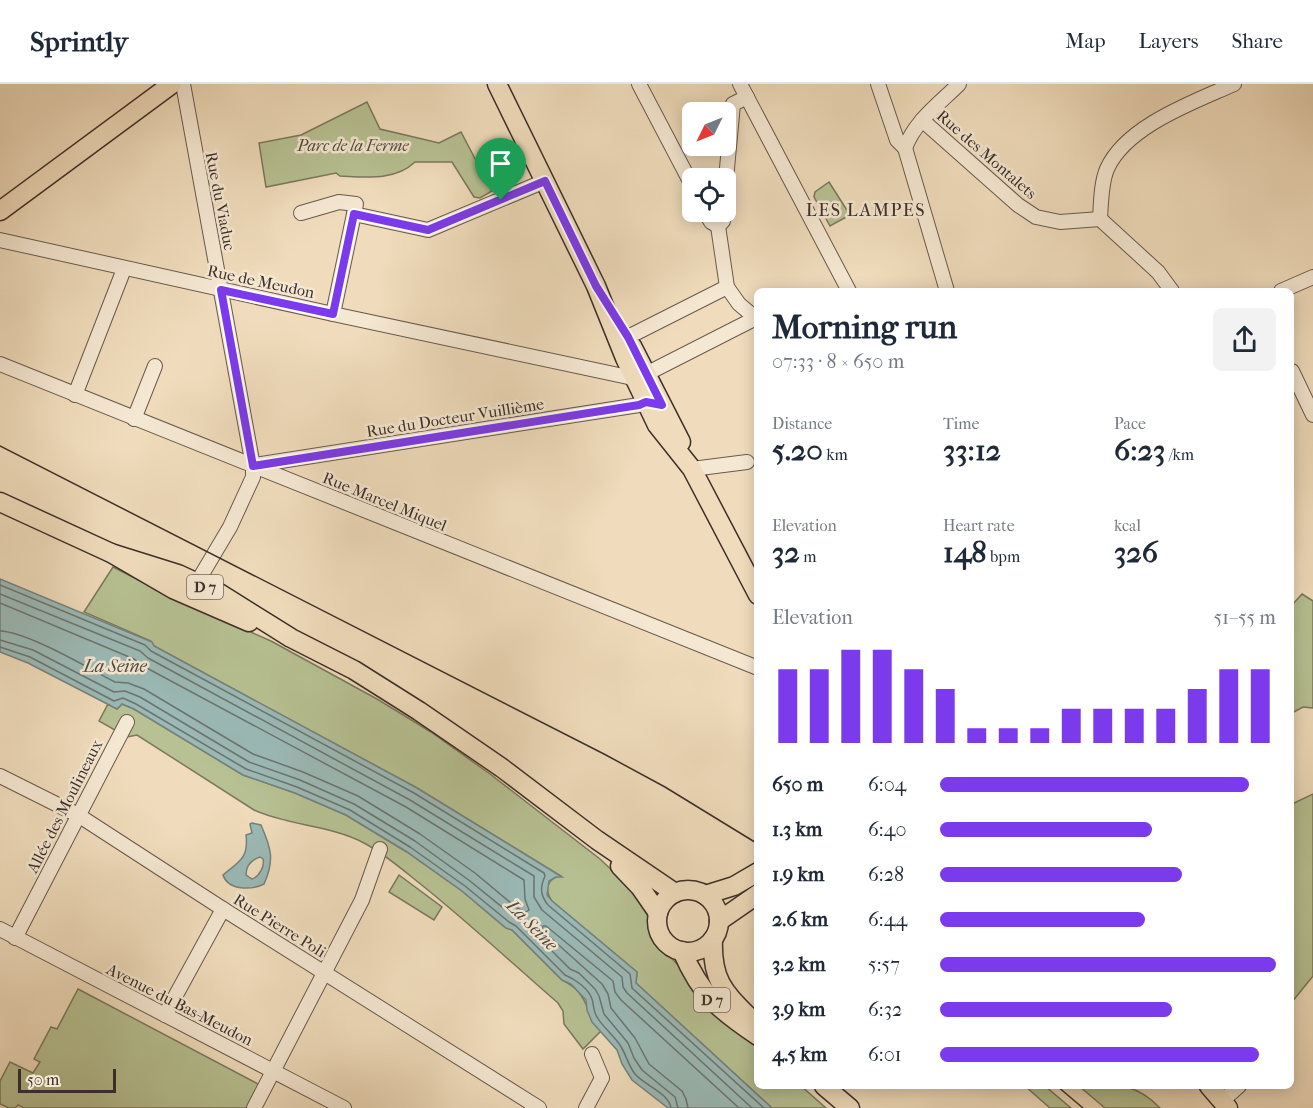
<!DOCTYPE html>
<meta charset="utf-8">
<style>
body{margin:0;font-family:"IM FELL French Canon",serif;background:#f2f2f3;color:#1f2937;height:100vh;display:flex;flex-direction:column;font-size:22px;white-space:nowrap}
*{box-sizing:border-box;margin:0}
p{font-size:20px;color:#747a83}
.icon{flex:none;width:33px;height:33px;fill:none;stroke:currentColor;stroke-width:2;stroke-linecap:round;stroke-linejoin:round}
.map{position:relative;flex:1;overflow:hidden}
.details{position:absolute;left:754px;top:204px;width:540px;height:801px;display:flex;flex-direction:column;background:#fff;border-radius:9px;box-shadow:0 3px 15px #0003}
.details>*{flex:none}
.needle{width:39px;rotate:227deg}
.controls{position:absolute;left:682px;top:18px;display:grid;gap:12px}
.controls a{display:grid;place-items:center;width:54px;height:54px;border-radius:9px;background:#fff;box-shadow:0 3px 15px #0003;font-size:30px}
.scale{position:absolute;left:18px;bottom:15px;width:98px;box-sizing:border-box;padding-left:6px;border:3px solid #3c2f2a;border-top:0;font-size:16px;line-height:21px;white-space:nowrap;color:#3c2f2a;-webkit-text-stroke:4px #f5e8d3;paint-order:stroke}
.pin{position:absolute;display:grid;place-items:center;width:51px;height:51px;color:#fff;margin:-62px -26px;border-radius:50% 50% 50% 0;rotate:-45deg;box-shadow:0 0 6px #0007}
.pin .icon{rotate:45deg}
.round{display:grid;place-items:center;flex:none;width:63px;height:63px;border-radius:9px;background:#f2f2f3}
.headline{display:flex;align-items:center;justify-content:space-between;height:102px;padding:0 18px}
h1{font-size:33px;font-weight:800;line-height:45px}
.stats{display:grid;grid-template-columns:repeat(3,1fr);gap:9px;height:102px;padding:6px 18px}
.stats div{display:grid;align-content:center}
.stats b{font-size:30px;font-weight:800}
.stats small{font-size:16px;font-weight:400}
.stats p{font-size:16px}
.chart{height:168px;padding:12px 18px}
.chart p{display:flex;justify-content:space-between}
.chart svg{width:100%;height:108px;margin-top:6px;stroke:#7c3aed;stroke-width:6}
ul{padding:0 18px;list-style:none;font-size:20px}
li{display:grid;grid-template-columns:96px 72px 1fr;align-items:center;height:45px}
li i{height:15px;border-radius:8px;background:#7c3aed}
header{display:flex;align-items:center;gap:36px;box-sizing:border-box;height:84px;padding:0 30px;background:#fff;border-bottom:2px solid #e0e1e3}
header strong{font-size:28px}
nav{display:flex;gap:33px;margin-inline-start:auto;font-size:21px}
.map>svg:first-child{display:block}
</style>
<header>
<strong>Sprintly</strong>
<nav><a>Map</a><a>Layers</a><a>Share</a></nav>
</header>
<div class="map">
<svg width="1313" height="1024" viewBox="0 0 1313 1024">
<rect width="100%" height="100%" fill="#f0dcbc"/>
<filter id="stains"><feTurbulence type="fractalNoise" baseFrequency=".00333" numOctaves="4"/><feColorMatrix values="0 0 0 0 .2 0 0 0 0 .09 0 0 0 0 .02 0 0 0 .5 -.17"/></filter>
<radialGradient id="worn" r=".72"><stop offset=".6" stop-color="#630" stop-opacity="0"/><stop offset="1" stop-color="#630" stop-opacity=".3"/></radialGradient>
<!-- green -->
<g fill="#b7c193" stroke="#7a785e" stroke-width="1.5">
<path d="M367,18L380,45L439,59L461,48L492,107L480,114L474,113L452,78H415C395,97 366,93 340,92L336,89L266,103L259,59L301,51Z"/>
<polygon points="829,98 850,131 830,142 814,113 815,108"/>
<path d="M113,483L174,514L271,557L377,615L431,648L490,690L600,775L619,793L637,812L650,836L657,859L680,883L694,909L757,964L758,1002H801L826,1024H772L636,899L637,888L552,817C544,806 547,794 561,792L417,704L154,562L151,557L84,528Z"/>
<polygon points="1302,510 1313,517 1313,624 1303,623 1292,629 1292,521"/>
<path d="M108,620L117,625L122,620L134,625L243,691L295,709L346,731L407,768L462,807L506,844L512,846L562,896C590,909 584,929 602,946L583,965L564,940L563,927L558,919C513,880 469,839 423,802C404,787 385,770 364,759C330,741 289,742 254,726L137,651L127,653L99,637Z"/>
<polygon points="1313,710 1313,892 1292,918 1292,720"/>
<polygon points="399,791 442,823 434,836 389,808"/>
<polygon points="78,905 262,1002 251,1024 24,1024 18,1021 15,1024 9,1024 0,1020 0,997 10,978 33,989 40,978 34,975 51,943 57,945"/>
<polygon points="1025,1002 1045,1002 1071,1024 1050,1024"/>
<path d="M1079,1002C1115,1002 1133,996 1160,1024H1105Z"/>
</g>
<!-- water -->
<g fill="#9bbab7" stroke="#75827f" stroke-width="1.5" fill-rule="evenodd">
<polygon points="0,495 152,558 154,562 417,704 562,793 556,793 549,797 547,811 552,817 637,888 636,899 772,1024 668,1024 632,996 622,980 617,966 592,938 587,926 586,916 571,900 562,896 512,846 506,844 462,807 407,768 346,731 295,709 243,691 134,625 122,620 117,625 28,579 0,568"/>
<path d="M252,739L261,741C271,764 275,776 264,800C252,806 228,807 223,791C238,778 249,775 246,751L252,749L250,740ZM260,773L263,775C265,782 259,793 252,795L246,791C246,781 251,776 260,773Z"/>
</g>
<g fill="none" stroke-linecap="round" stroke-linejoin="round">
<!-- shore -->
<g stroke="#6c7470" stroke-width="1.5">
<path d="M0,501L145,561L151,567L414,709L544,789L545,792C540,803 540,811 548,821L630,890L632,904L764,1024"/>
<polyline points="0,510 140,567 148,574 410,716 534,792 534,813 542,826 622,893 623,903 627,909 752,1024"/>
<path d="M0,519L134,575L143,582L406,723L524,796L525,815L529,826L526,828L517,824L475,789L420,750L358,712L303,688L253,670L144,605L128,599L115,598C88,584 28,548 0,547"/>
<polyline points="0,556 33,566 114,608 125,607 140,613 249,678 300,696 354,720 415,757 470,797 513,832 521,836 570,885 579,889 595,905 599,912 604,930 628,959 634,974 642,986 675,1013 678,1024"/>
<path d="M0,563L30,573L114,617L123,614L136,620L246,685L297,703L350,726L410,763L465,802L509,838L516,842L565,891C575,895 589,905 592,915C594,921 593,927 597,933C602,942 614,952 620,961C626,970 628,981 635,990C644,1001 669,1009 671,1024"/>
<polyline points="688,1024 686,1015 682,1007 649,980 635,954 611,924 608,910 602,900 542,846 543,842 546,842 613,897 615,908 621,916 739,1024"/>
</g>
<!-- minor casing -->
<g stroke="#695a4e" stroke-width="16">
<g id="minor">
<polyline points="183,0 253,382 253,393 230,443 192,507"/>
<polyline points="639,0 693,103"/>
<polyline points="740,0 849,207"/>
<polyline points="878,0 897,56 905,64"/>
<polyline points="922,36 1018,121 1036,133 1060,138 1100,135"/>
<polyline points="905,64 947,207"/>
<path d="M905,64C915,37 939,20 959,0"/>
<polyline points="726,95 733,20 747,13"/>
<polyline points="705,128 711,138 718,142"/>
<polyline points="724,128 723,137 718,142 727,203 739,220 758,236"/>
<polyline points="301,129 339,118 356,120 354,130"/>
<path d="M1100,135C1101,120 1101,99 1107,85C1126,42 1194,18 1234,0"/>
<polyline points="1100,135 1158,188 1172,207"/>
<polyline points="0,156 333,230 628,293 641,299"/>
<polyline points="1281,207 1313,193"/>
<polyline points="333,230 354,130 428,146 545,97"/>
<polyline points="625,271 628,253 727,203"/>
<polyline points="0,280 758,584"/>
<polyline points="638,285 646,290 756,234"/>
<polyline points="1292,287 1313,331"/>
<polyline points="75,311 124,185"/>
<polyline points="134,335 155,282"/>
<polyline points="255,381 639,321 646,318 654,320"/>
<polyline points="692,385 747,378"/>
<polyline points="0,692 78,731 223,825 539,1024"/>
<polyline points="0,845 344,1024"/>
<polyline points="15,854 127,638"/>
<polyline points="165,931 223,825"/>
<polyline points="1222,1017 1239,1002"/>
<polyline points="254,1024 362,816 380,765"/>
<polyline points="586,1024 602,994 592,970"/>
</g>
</g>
<!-- major casing -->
<g stroke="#3c2f2a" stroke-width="21">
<g id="major">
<polyline points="497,0 596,202 625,274 657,341 692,385 758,511"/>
<polyline points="0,127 172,0"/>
<polyline points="632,262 681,358"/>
<polyline points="0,418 111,469 173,505 249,538"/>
<polyline points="111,469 178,490 219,509 291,554 354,586 419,627 502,684 597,756 675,809"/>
<polyline points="620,782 640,803 658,829"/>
<circle cx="688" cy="837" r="31"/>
<polyline points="705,811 734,802 758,788"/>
<polyline points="719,837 758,810"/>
<path d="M713,855C711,901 728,911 758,942"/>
<path d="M682,867C701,911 719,926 758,952"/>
<polyline points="824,1002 850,1024"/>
<polyline points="1209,1002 1228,1024"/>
</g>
</g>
<!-- minor -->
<use href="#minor" stroke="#f5e8d3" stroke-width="14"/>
<!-- major -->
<use href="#major" stroke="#f0dcbc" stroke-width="18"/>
<!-- tram -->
<g stroke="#3c2f2a" stroke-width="1.5">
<polyline points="0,362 604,670 665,703 758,760"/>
<polyline points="1057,1002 1083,1024"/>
</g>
</g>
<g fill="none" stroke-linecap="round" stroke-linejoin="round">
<!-- route casing -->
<g stroke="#fff" stroke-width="12">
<polygon id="route" points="545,97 596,202 628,253 662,321 646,318 639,321 253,382 221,206 333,230 354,130 428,146"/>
</g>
<!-- route -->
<use href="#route" stroke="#7c3aed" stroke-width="8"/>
</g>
<g text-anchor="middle" stroke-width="5" stroke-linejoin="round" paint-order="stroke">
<!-- shield labels -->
<g fill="#f5e8d3" stroke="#74665d" stroke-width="1.5">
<rect x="187" y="491" width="36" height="24" rx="4.5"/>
<rect x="694" y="904" width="36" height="24" rx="4.5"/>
</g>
<g font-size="15" font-weight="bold" fill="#3c2f2a">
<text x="205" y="508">D 7</text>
<text x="712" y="921">D 7</text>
</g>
<!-- park labels -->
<g font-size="16" font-style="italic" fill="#554c3f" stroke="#f5e8d3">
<text x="353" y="67">Parc de la Ferme</text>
</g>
<!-- street labels -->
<g font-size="16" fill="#3c2f2a" stroke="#f5e8d3">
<text transform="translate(987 70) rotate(41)" y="6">Rue des Montalets</text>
<text transform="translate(221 117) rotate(79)" y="6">Rue du Viaduc</text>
<text transform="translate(261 197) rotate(12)" y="6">Rue de Meudon</text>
<text transform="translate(455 333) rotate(-9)" y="6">Rue du Docteur Vuillième</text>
<text transform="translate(385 417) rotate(22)" y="6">Rue Marcel Miquel</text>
<text transform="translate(64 722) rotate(-63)" y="6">Allée des Moulineaux</text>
<text transform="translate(280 841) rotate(32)" y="6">Rue Pierre Poli</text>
<text transform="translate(180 920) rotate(27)" y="6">Avenue du Bas-Meudon</text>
</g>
<!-- neighbourhood labels -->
<g font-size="18" letter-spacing="1.5" fill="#3c2f2a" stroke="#f5e8d3">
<text x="866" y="132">LES LAMPES</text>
</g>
<!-- water labels -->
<g font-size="18" font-style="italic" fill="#4f4b46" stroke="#f5e8d3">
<text x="115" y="588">La Seine</text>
<text transform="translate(532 841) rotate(45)" y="6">La Seine</text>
</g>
</g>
<rect width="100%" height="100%" filter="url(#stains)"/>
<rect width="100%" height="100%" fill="url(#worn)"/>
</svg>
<div class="controls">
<a><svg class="needle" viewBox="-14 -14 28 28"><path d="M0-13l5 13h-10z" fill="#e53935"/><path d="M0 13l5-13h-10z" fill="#747a83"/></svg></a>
<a><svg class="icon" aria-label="locate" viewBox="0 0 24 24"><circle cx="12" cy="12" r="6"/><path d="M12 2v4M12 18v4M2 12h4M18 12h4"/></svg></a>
</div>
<div class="scale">50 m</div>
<div class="pin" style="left:501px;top:116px;background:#1e9e55"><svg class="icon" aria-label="arrive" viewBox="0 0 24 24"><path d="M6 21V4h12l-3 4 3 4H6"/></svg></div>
<section class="details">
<div class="headline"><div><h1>Morning run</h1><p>07:33 · 8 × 650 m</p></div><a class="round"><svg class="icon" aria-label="share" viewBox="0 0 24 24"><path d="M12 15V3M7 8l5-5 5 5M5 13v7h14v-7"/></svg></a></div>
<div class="stats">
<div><p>Distance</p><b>5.20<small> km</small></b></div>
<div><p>Time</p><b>33:12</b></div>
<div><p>Pace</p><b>6:23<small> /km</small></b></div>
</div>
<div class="stats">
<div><p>Elevation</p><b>32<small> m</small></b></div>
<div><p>Heart rate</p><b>148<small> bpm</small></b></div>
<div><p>kcal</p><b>326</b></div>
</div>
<div class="chart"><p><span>Elevation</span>51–55 m</p>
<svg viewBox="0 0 160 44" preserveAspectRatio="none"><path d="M5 44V14M15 44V14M25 44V6M35 44V6M45 44V14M55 44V22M65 44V38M75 44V38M85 44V38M95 44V30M105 44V30M115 44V30M125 44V30M135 44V22M145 44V14M155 44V14"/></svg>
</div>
<ul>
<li><b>650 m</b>6:04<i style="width:92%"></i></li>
<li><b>1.3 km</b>6:40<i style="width:63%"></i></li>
<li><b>1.9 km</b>6:28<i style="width:72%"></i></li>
<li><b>2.6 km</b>6:44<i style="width:61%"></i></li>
<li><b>3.2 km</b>5:57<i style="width:100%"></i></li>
<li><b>3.9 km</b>6:32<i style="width:69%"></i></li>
<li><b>4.5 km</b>6:01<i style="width:95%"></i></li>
</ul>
</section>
</div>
